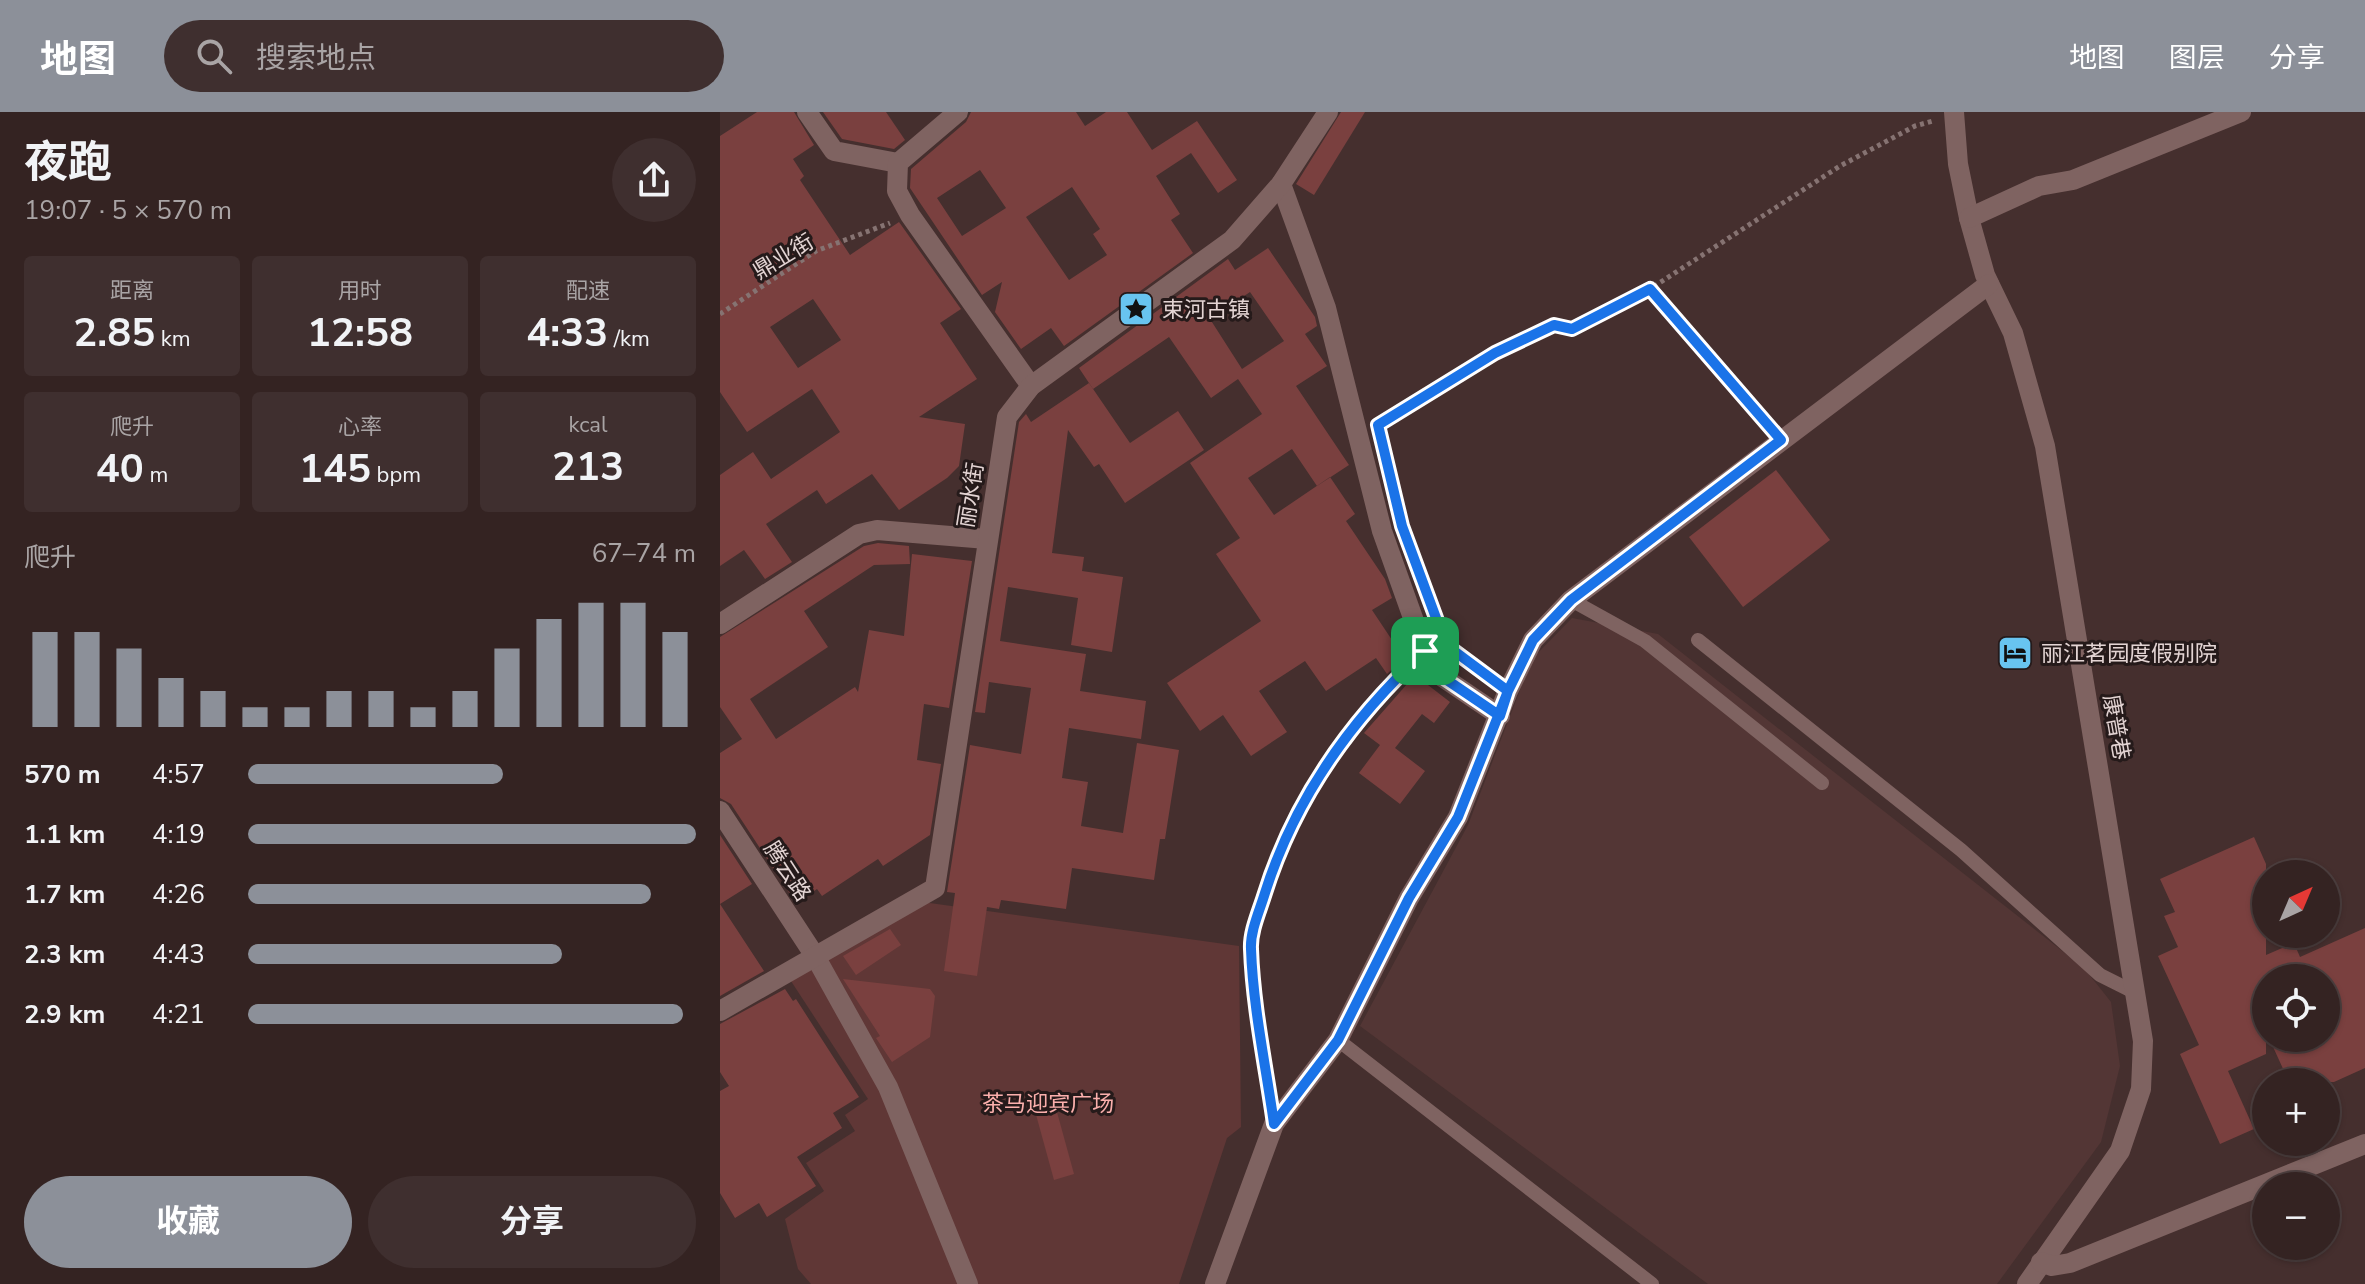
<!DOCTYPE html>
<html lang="zh">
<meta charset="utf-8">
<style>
body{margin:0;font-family:"Nunito Sans","Noto Sans SC",sans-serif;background:#3f2f2f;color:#f1f3f6;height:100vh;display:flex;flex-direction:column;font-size:30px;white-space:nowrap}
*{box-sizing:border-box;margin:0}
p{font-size:26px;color:#a9a4a5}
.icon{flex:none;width:44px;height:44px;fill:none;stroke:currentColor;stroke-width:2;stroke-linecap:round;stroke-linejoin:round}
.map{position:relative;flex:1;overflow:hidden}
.drawer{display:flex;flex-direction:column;background:#342322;width:720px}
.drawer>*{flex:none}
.needle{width:52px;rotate:44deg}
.buttons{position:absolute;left:1532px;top:748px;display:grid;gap:16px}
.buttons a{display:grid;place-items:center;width:88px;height:88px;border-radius:50%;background:#342322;box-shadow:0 2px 6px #0004,0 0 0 2px #4e4040;font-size:40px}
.pin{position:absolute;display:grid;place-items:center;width:68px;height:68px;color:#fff;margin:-34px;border-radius:16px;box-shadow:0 4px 12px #0006}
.round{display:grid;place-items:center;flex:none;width:84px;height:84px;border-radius:42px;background:#3f2f2f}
.headline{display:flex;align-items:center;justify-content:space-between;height:136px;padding:0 24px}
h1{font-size:44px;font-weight:700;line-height:60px}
.metrics{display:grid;grid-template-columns:repeat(3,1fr);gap:12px;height:136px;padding:8px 24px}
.metrics div{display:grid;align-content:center;border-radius:8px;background:#3f2f2f;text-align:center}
.metrics b{font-size:40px;font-weight:700}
.metrics small{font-size:22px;font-weight:400}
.metrics p{font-size:22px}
.chart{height:224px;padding:16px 24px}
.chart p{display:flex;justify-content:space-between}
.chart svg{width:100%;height:144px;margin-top:8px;stroke:#8c9099;stroke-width:6}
.primary-button{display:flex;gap:16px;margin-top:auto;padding:16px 24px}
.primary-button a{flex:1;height:92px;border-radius:48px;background:#8c9099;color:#fff;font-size:32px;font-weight:700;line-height:92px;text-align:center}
.primary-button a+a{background:#3f2f2f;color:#f1f3f6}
ul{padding:0 24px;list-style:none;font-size:26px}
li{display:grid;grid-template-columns:128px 96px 1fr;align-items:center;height:60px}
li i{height:20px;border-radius:10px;background:#8c9099}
header{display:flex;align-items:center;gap:48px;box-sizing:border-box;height:112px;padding:0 40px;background:#8c9099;color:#fff}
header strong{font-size:38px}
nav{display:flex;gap:44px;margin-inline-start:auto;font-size:28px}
.search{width:560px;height:72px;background:#3f2f2f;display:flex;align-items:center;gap:20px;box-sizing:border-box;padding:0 28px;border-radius:44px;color:#a9a4a5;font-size:30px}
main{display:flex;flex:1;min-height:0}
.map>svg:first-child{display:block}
</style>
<header>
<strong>地图</strong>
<div class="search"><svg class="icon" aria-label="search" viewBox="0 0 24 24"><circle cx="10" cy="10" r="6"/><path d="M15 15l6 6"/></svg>搜索地点</div>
<nav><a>地图</a><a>图层</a><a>分享</a></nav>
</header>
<main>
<section class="drawer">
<div class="headline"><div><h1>夜跑</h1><p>19:07 · 5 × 570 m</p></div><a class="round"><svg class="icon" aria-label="share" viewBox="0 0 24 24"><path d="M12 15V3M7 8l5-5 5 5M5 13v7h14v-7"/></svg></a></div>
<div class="metrics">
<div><p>距离</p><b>2.85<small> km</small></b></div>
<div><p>用时</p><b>12:58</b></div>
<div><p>配速</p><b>4:33<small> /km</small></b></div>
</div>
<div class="metrics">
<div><p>爬升</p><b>40<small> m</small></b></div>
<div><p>心率</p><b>145<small> bpm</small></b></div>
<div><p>kcal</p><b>213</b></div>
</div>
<div class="chart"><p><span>爬升</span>67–74 m</p>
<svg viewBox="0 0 160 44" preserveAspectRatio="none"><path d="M5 44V15M15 44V15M25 44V20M35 44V29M45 44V33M55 44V38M65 44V38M75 44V33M85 44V33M95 44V38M105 44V33M115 44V20M125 44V11M135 44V6M145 44V6M155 44V15"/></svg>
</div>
<ul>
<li><b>570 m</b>4:57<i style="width:57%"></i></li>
<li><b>1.1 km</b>4:19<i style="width:100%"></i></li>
<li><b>1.7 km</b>4:26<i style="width:90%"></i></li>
<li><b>2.3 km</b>4:43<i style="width:70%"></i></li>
<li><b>2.9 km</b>4:21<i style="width:97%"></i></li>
</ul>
<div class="primary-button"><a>收藏</a><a>分享</a></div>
</section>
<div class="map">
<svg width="1645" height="1172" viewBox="0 0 1645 1172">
<rect width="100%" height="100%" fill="#452f2e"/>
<!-- built -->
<polygon fill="#533635" points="852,506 938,522 1364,856 1391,890 1400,954 1381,1030 1277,1172 988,1172 640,914 748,713 812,547"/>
<!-- green -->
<polygon fill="#603736" points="188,788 519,834 521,1015 507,1026 459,1172 91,1172 78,1157 65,1107 104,1079 86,1051 135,1019 125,1003 148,987 69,866"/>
<!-- building -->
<g fill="#7a403f" fill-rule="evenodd">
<path d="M37,0H74L94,33L73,47L84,64L80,68L130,143L179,110L241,197L220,211L257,267L199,305L245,312L239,354L227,366L179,398L152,362L106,392L97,378L46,412L72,450L45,467L24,438L0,454V363L33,340L51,367L120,320L92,277L27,320L0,280V24ZM93,187L121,228L78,256L50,215Z"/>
<polygon points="103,0 166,0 185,28 174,37 122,27"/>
<path d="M251,0H356L365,14L386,0H407L432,38L477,9L517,68L498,81L471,41L436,64L460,102L451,108L473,141L344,234L331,216L301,237L275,200L282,170L262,183L190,76L191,57L246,10ZM260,58L286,96L242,124L217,86ZM352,75L380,117L373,122L387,143L349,168L306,105Z"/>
<polygon points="621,0 645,0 594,83 576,72"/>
<path d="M548,136L595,205L597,214L585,222L607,254L576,274L629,353L597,374L572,337L528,366L554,403L610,365L635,402L626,409L665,467L672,486L652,498L684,546L667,562L656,546L606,579L585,549L539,579L567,620L531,644L503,603L480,619L447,571L541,509L496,442L520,426L470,351L542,302L518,267L491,286L449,225L373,277L359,256L508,147L515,158ZM530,180L564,229L522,257L490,207Z"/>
<polygon points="369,271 410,331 458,299 484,338 405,391 379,352 374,355 348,318 332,441 364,445 362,459 403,465 392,540 351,533 358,486 288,475 280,529 366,542 360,579 426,589 421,627 349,616 342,666 368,670 361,714 403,721 417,631 459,638 445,727 440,727 434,768 352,756 346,797 281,788 279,797 267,795 257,864 224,859 235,781 227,780 250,633 301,642 311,576 269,570 265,601 255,600 299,310 306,302 311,310"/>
<polygon points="1056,358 1110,428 1023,495 969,425"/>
<polygon points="158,431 189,434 190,452 154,453 84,499 108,535 30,587 56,627 135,575 138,580 149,518 184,524 192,442 252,449 229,596 204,592 197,648 221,652 210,723 163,754 158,747 102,784 97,777 76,791 11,692 0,686 0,641 22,627 0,595 0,525 144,434"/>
<polygon points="695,563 730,590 714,611 702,602 675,636 705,659 680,692 639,661 660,633 644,621"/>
<polygon points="0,723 32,772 0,792 44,859 0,884"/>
<polygon points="1534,725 1546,752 1546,843 1574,831 1580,845 1645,816 1645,956 1614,970 1569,970 1549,926 1606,926 1606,866 1546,866 1546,942 1508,959 1534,1017 1500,1032 1460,942 1479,933 1438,844 1458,835 1444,804 1455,800 1440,767"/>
<polygon points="170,817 181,833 136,863 123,844"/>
<polygon points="123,867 210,877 215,884 210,925 172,950 156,926 160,924"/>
<polygon points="65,877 73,889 76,887 139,985 113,1001 122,1016 77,1045 96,1074 47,1105 39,1091 15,1106 0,1081 0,979 9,974 0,960 0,912"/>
<polygon points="332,982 354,1062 334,1068 312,988"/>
</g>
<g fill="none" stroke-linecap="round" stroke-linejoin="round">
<!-- path -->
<g stroke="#867372" stroke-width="5" stroke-dasharray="4 4" stroke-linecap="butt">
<polyline points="930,177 1047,312"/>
<polyline points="0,202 96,139 170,111"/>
<polyline points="659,312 775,241 834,213 852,217 930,177 1120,54 1195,14 1213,9"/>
<polyline points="734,539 771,566"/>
</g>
<!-- lane -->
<g stroke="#7f6361" stroke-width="14">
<polyline points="851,488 925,529 1102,671"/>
<polyline points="978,528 1241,738 1380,863 1416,881"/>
<polyline points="618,928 932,1172"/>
<path d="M554,1012C546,955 533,895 531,837C530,820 539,800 544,784C574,687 632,607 705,539"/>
</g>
<!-- street -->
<g stroke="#7f6361" stroke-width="20">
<polyline points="87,0 114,39 178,51"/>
<polyline points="238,0 178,51 177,79 190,103 311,274"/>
<polyline points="1234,0 1238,52 1249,106 1265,163 1293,221 1325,334 1423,929 1421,977 1400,1039 1307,1172"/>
<polyline points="561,72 606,196 662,419 703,534 721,564 780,604"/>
<polyline points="1249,106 1319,74 1353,68 1521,0"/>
<polyline points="0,512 139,422 157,418 267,427"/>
<polyline points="0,699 95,844 168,975 248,1172"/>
<polyline points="0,899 215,776 287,305 311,274 512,128 561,72 608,0"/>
<polyline points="1321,1150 1332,1154 1350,1151 1645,1032"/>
<polyline points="495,1172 554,1012 618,928 689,786 738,705 788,579 813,528 851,488 1269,172"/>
</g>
</g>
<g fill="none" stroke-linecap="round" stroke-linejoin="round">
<!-- route casing -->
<g stroke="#fff" stroke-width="16">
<path id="route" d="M705,539C631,607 574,687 544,784C539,800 530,820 531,837C533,895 546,955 554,1012L618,928L689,786L738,705L788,579L813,528L851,488L1061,328L930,177L852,217L834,213L775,241L658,313L682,414L726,533L788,579L780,604L721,564L705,539"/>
</g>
<!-- route -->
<use href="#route" stroke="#1a73e8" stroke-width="10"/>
</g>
<!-- icons -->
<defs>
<g id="sight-square" transform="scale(1.8)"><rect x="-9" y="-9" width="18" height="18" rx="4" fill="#68c4f0" stroke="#251a1a"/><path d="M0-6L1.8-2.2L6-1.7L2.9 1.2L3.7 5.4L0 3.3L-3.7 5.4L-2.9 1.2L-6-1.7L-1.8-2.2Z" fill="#111"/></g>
<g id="hotel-square" transform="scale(1.8)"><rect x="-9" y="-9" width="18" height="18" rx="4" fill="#68c4f0" stroke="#251a1a"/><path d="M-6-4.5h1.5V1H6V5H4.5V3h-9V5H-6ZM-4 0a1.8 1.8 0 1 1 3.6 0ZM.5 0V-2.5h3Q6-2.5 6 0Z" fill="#111"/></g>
</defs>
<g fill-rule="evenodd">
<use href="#sight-square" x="416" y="197"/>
<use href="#hotel-square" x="1295" y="541"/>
</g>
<g text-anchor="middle" stroke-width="6" stroke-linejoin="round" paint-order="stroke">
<!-- street labels -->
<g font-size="22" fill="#e3d4d3" stroke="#251a1a">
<text transform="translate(63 144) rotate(-31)" y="8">鼎业街</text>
<text transform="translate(250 383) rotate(-81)" y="8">丽水街</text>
<text transform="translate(1397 615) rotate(80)" y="8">康普巷</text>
<text transform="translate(68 759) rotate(57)" y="8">腾云路</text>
</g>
<!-- poi labels -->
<g font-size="22" fill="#e3d4d3" stroke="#251a1a" text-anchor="start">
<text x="442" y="205">束河古镇</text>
<text x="1321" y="549">丽江茗园度假别院</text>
</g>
<!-- park labels -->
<g font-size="22" fill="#faafac" stroke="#251a1a">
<text x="328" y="999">茶马迎宾广场</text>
</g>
</g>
</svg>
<div class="buttons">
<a><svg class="needle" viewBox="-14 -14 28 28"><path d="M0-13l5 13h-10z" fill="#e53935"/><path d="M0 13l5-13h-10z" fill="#a9a4a5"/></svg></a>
<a><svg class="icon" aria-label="locate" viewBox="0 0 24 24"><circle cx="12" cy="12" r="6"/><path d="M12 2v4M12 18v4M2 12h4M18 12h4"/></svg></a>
<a>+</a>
<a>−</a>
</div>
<div class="pin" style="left:705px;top:539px;background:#1e9e55"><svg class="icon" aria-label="arrive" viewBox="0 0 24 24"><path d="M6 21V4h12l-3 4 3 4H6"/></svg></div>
</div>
</main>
